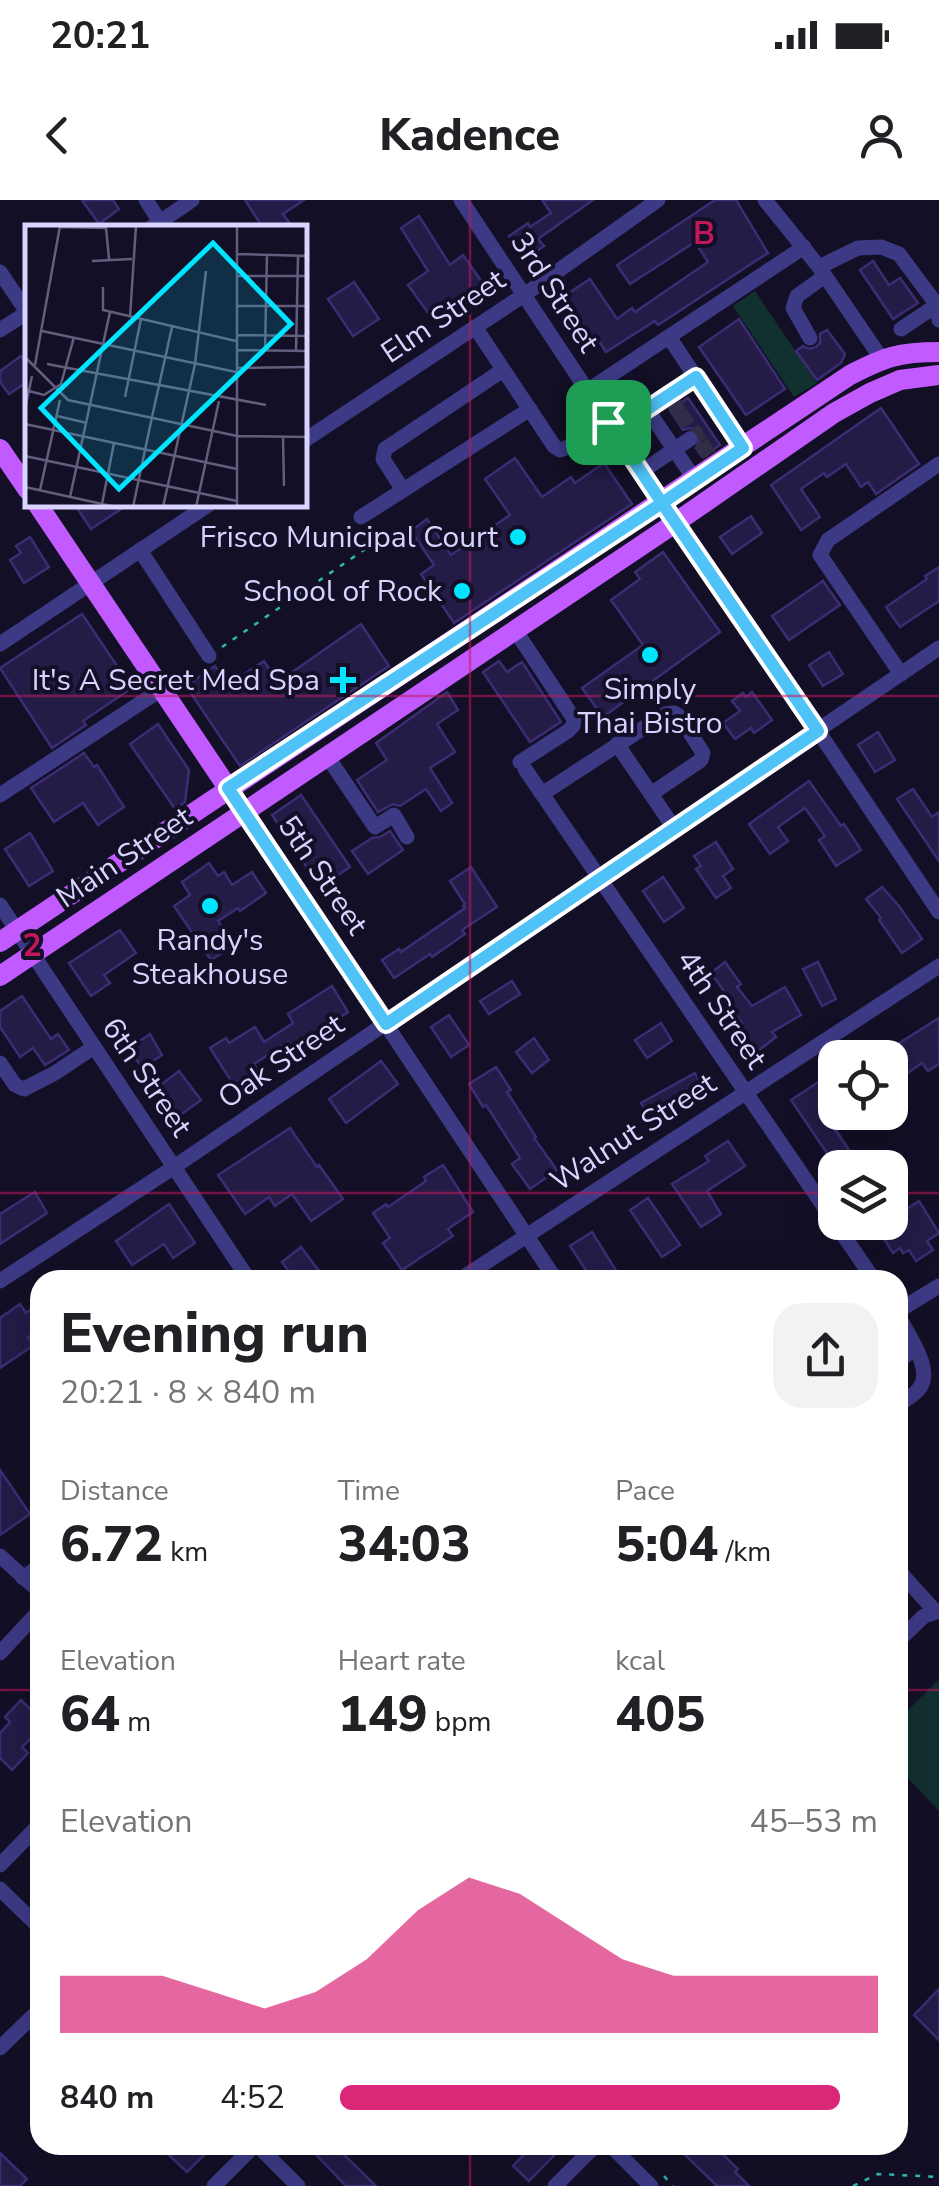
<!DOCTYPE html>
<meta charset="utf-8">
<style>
body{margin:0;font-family:"Nunito Sans",sans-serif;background:#f2f2f2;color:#202124;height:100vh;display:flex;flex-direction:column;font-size:38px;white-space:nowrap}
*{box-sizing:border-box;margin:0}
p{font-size:32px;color:#757577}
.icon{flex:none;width:55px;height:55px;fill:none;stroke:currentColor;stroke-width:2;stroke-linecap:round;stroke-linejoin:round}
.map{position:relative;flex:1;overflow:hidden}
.panel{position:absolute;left:30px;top:1070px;width:878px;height:885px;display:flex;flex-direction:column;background:#fff;border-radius:30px;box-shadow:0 10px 40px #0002}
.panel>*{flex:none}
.fabs{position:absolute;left:818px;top:840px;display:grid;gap:20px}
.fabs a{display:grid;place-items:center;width:90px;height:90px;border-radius:20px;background:#fff;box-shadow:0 10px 40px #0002;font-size:50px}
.pin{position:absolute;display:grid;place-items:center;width:85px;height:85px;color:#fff;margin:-42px;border-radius:20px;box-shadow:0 5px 15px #0006}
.round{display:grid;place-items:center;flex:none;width:105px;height:105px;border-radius:30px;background:#f2f2f2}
.overview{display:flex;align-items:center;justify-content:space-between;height:170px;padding:0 30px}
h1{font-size:55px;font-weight:800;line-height:75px}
.stats{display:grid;grid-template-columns:repeat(3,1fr);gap:15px;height:170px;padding:10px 30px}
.stats div{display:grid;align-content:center}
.stats b{font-size:50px;font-weight:800}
.stats small{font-size:28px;font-weight:400}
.stats p{font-size:28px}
.chart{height:280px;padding:20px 30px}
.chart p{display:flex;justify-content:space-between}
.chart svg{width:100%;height:180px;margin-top:10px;fill:#db2777;opacity:.7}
ul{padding:0 30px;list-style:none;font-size:32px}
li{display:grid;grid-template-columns:160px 120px 1fr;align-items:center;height:75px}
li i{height:25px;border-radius:12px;background:#db2777}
.status{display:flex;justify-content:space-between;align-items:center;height:70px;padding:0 50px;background:#fff;direction:ltr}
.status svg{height:28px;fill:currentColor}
header{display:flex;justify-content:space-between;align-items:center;height:130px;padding:0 30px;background:#fff;font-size:45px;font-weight:800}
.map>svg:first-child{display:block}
</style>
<div class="status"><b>20:21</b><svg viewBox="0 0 49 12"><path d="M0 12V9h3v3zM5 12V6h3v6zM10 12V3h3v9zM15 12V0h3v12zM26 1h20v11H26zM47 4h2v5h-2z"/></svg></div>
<header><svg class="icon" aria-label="back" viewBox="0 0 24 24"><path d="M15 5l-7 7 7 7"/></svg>Kadence<svg class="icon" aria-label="person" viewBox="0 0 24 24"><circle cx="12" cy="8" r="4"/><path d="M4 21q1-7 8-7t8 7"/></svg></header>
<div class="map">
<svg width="939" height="1986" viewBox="0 0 939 1986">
<rect width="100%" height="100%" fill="#130f26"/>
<!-- green -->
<g fill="#12302f">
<polygon points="755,91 817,183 794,197 733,106"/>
<polygon points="939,1479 939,1611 898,1568 898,1520"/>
</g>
<!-- building -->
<g fill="#241b47" stroke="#3b2d73" stroke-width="2.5">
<polygon points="82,0 113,0 119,9 99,24"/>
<polygon points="245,0 304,0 283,14 289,22 281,28 263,28"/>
<polygon points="542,0 593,0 538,39 544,46 525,59 509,36 528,23 530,27 551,13"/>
<polygon points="715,0 736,0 768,53 658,125 655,121 606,152 599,141 586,149 577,134 580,133 558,100 590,79 617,119 632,108 635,112 708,62 695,42 630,84 617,65"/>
<polygon points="419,16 450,65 463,55 484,85 434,121 408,85 428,71 401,28"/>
<polygon points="873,61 889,85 900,78 918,103 893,119 860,70"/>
<polygon points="354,82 379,119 353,136 328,99"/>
<polygon points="739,119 785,189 746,215 699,147"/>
<polygon points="827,130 845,154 841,163 817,180 796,151 803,146 809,149 816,147 820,143 820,134"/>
<polygon points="21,156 28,165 28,181 9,194 0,182 0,171"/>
<polygon points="688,198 720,245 702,257 696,248 701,239 699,232 690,228 683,230 670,210"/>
<polygon points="881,208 919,264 876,294 868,282 861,287 846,264 827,277 824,273 801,289 820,317 801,330 771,285"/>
<polygon points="515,258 542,297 571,277 575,283 604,263 632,304 454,423 421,374 434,365 411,331 427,319 451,355 510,315 485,279"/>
<polygon points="75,305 127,305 91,329"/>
<polygon points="751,316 762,333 732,354 720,337"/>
<polygon points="30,337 49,367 24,383 10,360 21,353 16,346"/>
<polygon points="663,352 720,432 603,517 582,488 643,445 611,400 640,379 635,372"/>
<polygon points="939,367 939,401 900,427 886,407 927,379 925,376"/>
<polygon points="823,381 840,405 789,440 772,416"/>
<polygon points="82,414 132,488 83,521 86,525 52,548 0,468"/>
<polygon points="361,424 389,466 240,566 186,486 215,466 228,485 264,461 278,482"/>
<polygon points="829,452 843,474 823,486 809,465"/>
<polygon points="499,461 507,472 522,462 561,522 530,542 483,472"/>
<polygon points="447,492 458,510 437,524 455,552 430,568 452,603 441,611 426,589 400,606 393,604 378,612 357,580 387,560 376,543"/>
<polygon points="752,492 772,520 754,533 751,528 735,539 723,523 740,511 732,501 743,493 746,497"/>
<polygon points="158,524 189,570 185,602 175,609 130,544"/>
<polygon points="878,532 895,560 875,572 858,545"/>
<polygon points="84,553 94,567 97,565 124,607 98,625 83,603 54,622 31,588"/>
<polygon points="809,581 841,626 844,624 861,650 836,666 819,640 825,636 805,608 778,627 788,641 770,654 749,624"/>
<polygon points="913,589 932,617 939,612 939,661 897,599"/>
<polygon points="301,595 350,667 320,687 272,615"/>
<polygon points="390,631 403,650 368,674 352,651 372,638 380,637"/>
<polygon points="30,633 53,671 29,686 5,649"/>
<polygon points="716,642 733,669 723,676 731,688 716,698 696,669 701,666 694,656"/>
<polygon points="209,663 218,676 224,672 232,685 252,672 266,693 240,711 238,708 218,721 234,745 211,760 174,706 190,695 182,682"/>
<polygon points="471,667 497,707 462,730 465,734 432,757 430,754 394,778 382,760 399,749 401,752 465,708 463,706 465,704 450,681"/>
<polygon points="663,677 684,708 664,722 643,691"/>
<polygon points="882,687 899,706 922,739 902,753 879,720 881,718 866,699"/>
<polygon points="120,730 136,753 104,775 110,783 91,796 69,763"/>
<polygon points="725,762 741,784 737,787 752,806 785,787 801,815 772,832 776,837 754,854 735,829 742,823 725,801 729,798 711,773"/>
<polygon points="818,762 836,799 822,806 803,769"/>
<polygon points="512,781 520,794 489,814 480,801"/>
<polygon points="332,786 348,812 292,848 288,842 254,864 257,869 233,884 210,848 226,838 229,843 255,827 264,842 293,823 288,814"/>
<polygon points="22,796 51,839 58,834 69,850 45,865 33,848 20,857 0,827 0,811"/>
<polygon points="449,815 469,845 451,857 431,827"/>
<polygon points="939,818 939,864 928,871 922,863 906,874 890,849"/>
<polygon points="661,823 672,841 647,858 635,840"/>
<polygon points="150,834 162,855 142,868 129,848"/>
<polygon points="534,838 549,860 532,873 516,852"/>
<polygon points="381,861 398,884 346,923 329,899"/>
<polygon points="496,867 511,890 507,892 536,937 534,938 557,970 530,989 512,964 520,958 486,905 483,907 469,884"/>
<polygon points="179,871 201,900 179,916 158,887"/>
<polygon points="835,871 835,929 861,968 837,968 791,900"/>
<polygon points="695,873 705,892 652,921 641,903"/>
<polygon points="290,928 317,967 319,965 343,999 311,1021 292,994 275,1006 269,997 245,1014 218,975"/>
<polygon points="728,941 745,966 707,991 721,1014 701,1027 672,984 709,961 705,956"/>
<polygon points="443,965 473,1012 448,1029 453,1036 402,1070 383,1043 390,1038 373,1013 386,1004 388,1007 426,981 424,977"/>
<polygon points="35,992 47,1013 0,1044 0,1014"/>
<polygon points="648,998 680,1045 662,1057 630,1010"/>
<polygon points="919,1001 939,1033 927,1041 933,1050 916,1061 909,1050 903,1053 900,1048 893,1053 877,1028 885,1022 890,1022 890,1020"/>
<polygon points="169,1004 195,1043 173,1058 164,1044 132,1065 116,1041"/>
<polygon points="592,1032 622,1080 592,1080 570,1046"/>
<polygon points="301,1047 326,1080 295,1080 282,1062"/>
<polygon points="40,1103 40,1130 28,1137 34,1145 0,1168 0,1118 20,1104 26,1113"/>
<polygon points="0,1270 30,1314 0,1335"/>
<polygon points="21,1500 40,1519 40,1529 22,1547 28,1553 12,1570 0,1558 0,1533 10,1522 5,1517"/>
<polygon points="939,1789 939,1840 914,1815"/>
<polygon points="158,1945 194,1945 204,1955 187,1972"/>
<polygon points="307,1945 334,1945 376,1986 346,1986"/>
<polygon points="533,1945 564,1945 529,1981 513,1966"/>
<polygon points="675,1945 713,1945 738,1969 735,1972 749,1986 717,1986"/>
<polygon points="0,1953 27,1979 20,1986 0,1986"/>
</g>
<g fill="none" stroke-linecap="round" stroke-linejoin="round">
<!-- minor-tunnel -->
<g stroke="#312d47" stroke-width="15" stroke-dasharray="15 8" stroke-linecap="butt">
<polyline points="672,214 690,202"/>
<polyline points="678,223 697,211"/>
<polyline points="690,239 708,228"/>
<polyline points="699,253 717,241"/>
</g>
<!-- path -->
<g stroke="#2fb8b0" stroke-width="2.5" stroke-dasharray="5 8" stroke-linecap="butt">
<polyline points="222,447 377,341"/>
<polyline points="177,479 195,466"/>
<polyline points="664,1976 673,1986"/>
<polyline points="853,1986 878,1974 939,1977"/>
</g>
<!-- minor -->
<g stroke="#3d3a85" stroke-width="15">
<polyline points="146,0 164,28"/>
<polyline points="461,0 675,323 818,531 939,712"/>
<polyline points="765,0 819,67 881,158"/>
<polyline points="151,28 192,0"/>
<polyline points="819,67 858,48 881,47 899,54 937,105 939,120"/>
<polyline points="0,72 27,112"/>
<polyline points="475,127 554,246 560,250 566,248 608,222 647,209"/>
<polyline points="901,129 937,105"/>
<polyline points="0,130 28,112"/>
<polyline points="669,137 743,248"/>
<polyline points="810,138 793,108 797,96 825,76"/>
<polyline points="587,191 804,47"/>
<polyline points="305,240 524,95 658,0"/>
<polyline points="641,272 690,239"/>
<polyline points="695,280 647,209 696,177"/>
<polyline points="403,290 383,259 385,249 503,170"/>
<polyline points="361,317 530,209"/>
<polyline points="140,350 209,456"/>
<polyline points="515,430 574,519 573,526 568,531 520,562"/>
<polyline points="0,444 208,305"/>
<polyline points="901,474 820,355 828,340 939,264"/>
<polyline points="617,544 674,628"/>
<polyline points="327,556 375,627 394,615 407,637"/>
<polyline points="525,569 874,1080"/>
<polyline points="542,594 665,514 674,513 679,516 703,553 701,560 651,594"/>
<polyline points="0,595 162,489"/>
<polyline points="244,611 556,1080"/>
<polyline points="0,705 249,1080"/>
<polyline points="0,863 15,885 24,889 55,873 94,847"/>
<polyline points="459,1080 939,766"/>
<polyline points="0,1081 174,967 939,448"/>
<polyline points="898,1111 939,1086"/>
<path d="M898,1115C907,1134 936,1171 918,1190C913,1196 904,1201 898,1205"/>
<polyline points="898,1161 915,1149"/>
<polyline points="0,1356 40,1392"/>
<polyline points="898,1370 935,1411"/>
<polyline points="23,1378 40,1366"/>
<polyline points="898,1441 924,1416 939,1411"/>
<polyline points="0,1453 40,1410"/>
<polyline points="0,1665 40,1624"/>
<polyline points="0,1689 40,1728"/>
<polyline points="0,1848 40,1809"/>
<polyline points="257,1945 298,1986"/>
<polyline points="610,1945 651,1986"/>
<polyline points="214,1986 255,1945"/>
<polyline points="555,1986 596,1945"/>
</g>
<!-- major -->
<g stroke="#c25bff" stroke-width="20">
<polyline points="0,249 28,290"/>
<polyline points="38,305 234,597"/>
<path d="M0,742L850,175C885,157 899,152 939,152"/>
<polyline points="0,776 675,323 834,213 870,193 900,180 939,175"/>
</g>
</g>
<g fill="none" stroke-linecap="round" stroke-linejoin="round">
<!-- route casing -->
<g stroke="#fff" stroke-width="20">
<polyline id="route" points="608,222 662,303 228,588 386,824 818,531 662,303 743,248 696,177 646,210 608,222"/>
</g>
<!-- route -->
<use href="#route" stroke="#4fc3f7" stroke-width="12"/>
</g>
<!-- grid -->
<path fill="none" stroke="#c2185b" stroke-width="2.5" stroke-opacity="0.55" d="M470,0V1080M0,496H939M0,993H835M890,993H939M0,1490H40M898,1490H939M470,1945V1986"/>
<!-- markers -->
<g fill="#00e5ff" stroke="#130f26" stroke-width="4">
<circle cx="518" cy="337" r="10"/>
<circle cx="462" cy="391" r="10"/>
<circle cx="650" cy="455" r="10"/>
<path d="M338 465h10v10h10v10h-10v10h-10v-10h-10v-10h10z"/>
<circle cx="210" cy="706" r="10"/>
</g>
<g text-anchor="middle" stroke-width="8" stroke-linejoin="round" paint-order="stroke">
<!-- street labels -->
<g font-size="30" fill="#d9d4ff" stroke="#130f26">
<text transform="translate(555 92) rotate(57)" y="10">3rd Street</text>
<text transform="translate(443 116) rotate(-34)" y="10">Elm Street</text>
<text transform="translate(124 657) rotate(-34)" y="10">Main Street</text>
<text transform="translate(323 675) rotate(56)" y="10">5th Street</text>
<text transform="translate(722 809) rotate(56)" y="10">4th Street</text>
<text transform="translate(281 861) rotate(-34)" y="10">Oak Street</text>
<text transform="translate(147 877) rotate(56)" y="10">6th Street</text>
<text transform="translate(633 932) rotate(-33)" y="10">Walnut Street</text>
</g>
<!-- poi labels -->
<g font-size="30" fill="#d9d4ff" stroke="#130f26" text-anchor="end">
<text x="498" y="347">Frisco Municipal Court</text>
<text x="442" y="401">School of Rock</text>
<text x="320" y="490">It's A Secret Med Spa</text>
<text x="650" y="499" text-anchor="middle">Simply<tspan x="650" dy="34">Thai Bistro</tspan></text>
<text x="210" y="750" text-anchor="middle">Randy's<tspan x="210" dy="34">Steakhouse</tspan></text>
</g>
</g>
<!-- overview -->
<g transform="translate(25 25)">
<rect width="282" height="282" fill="#130f26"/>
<path fill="none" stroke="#625e7d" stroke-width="2.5" d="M35,2L81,3L84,34M212,29L283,31M67,36L107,34M212,51H283M78,62V85L211,116M211,81H283M105,92L111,1M17,106L211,147M211,110L283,111M211,125L283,126M240,126L242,30M271,126L273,31M0,132L43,175L212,211L283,212M22,139L241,180M10,140L35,1M211,143L283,142M0,165L19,170L36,159L49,112M100,172L116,94M0,184L7,151M32,191L62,198M127,192L147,102M0,199L212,244M258,212L259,261M0,231L212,276M0,262L91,282M15,265L35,175M45,272L85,87M77,279L89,218M108,282L127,192M138,282L170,139L181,46M171,282L194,176M212,282V1"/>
<path fill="#00e5ff" fill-opacity="0.15" stroke="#00e5ff" stroke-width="5" d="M188,18L266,99L94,264L16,183Z"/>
<rect width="282" height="282" fill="none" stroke="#d9d4ff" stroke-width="5"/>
</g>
<g font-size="32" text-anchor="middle" font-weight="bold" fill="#c2185b" stroke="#130f26" stroke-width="8" stroke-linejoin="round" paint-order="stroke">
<text x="704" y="44">B</text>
<text x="32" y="756">2</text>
</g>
</svg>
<div class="fabs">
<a><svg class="icon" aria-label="locate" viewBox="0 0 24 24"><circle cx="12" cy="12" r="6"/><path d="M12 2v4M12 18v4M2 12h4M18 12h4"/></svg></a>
<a><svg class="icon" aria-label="layers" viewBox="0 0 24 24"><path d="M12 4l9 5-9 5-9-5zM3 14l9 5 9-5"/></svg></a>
</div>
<div class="pin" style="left:608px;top:222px;background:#1e9e55"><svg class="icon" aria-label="arrive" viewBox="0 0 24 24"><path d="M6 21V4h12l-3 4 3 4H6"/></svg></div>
<section class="panel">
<div class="overview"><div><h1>Evening run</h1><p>20:21 · 8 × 840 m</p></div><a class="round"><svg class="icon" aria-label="share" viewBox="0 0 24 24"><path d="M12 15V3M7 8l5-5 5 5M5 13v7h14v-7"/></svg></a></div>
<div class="stats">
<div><p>Distance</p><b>6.72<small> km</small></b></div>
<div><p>Time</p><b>34:03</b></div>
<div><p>Pace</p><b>5:04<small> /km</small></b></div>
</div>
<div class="stats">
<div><p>Elevation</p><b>64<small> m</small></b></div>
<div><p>Heart rate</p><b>149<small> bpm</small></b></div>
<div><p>kcal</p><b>405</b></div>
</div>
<div class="chart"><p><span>Elevation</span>45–53 m</p>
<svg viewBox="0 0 160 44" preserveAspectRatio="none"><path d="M0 44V30L10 30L20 30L30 34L40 38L50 34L60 26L70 14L80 6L90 10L100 18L110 26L120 30L130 30L140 30L150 30L160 30V44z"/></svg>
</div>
<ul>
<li><b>840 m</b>4:52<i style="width:93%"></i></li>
</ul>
</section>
</div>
